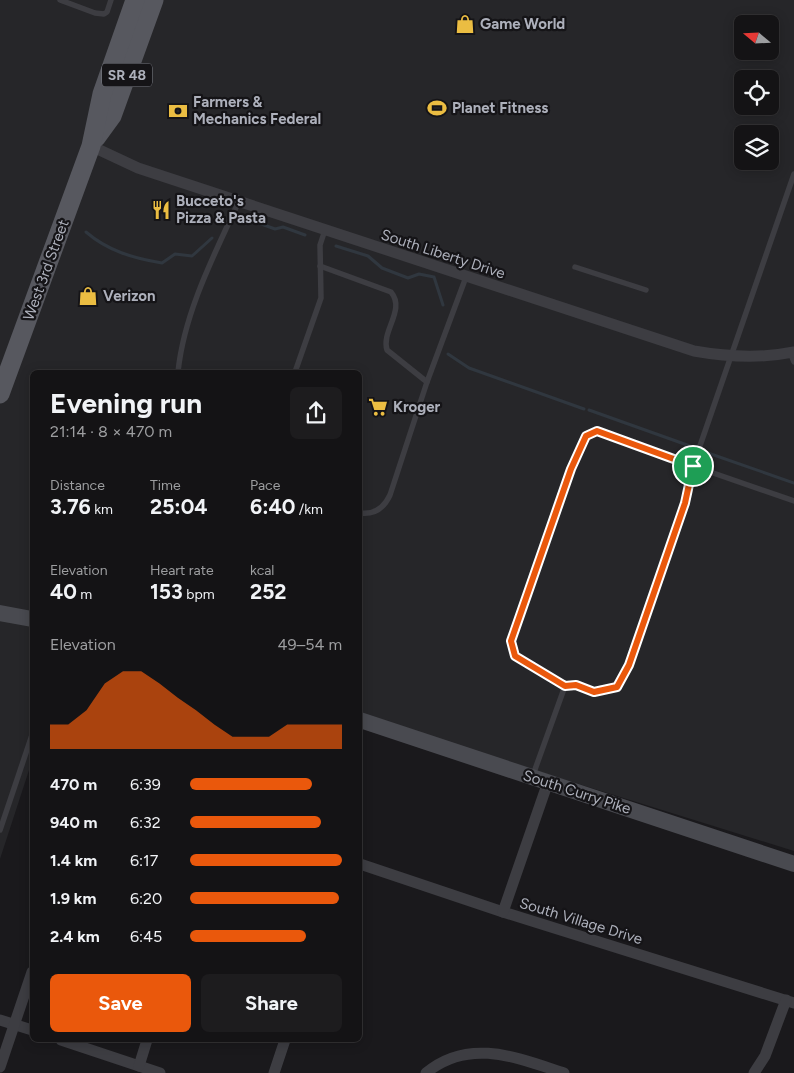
<!DOCTYPE html>
<meta charset="utf-8">
<style>
body{margin:0;font-family:Figtree,sans-serif;background:#1d1c1e;color:#f1f3f6;height:100vh;display:flex;flex-direction:column;font-size:19px;white-space:nowrap}
*{box-sizing:border-box;margin:0}
p{font-size:16px;color:#9d9ea0}
.icon{flex:none;width:28px;height:28px;fill:none;stroke:currentColor;stroke-width:2;stroke-linecap:round;stroke-linejoin:round}
.map{position:relative;flex:1;overflow:hidden}
.panel{position:absolute;left:30px;top:370px;width:332px;height:672px;display:flex;flex-direction:column;background:#141315;border-radius:8px;box-shadow:0 2px 12px #0003,0 0 0 1px #333234}
.panel>*{flex:none}
.needle{width:32px;rotate:289deg}
.controls{position:absolute;left:734px;top:15px;display:grid;gap:10px}
.controls a{display:grid;place-items:center;width:45px;height:45px;border-radius:8px;background:#141315;box-shadow:0 2px 12px #0003,0 0 0 1px #333234;font-size:25px}
.pin{position:absolute;display:grid;place-items:center;width:42px;height:42px;color:#fff;margin:-21px;border:2px solid #fff;border-radius:50%;box-shadow:0 1px 5px #0007}
.round{display:grid;place-items:center;flex:none;width:52px;height:52px;border-radius:8px;background:#1d1c1e}
.headline{display:flex;align-items:center;justify-content:space-between;height:85px;padding:0 20px}
h1{font-size:28px;font-weight:700;line-height:38px}
.metrics{display:grid;grid-template-columns:repeat(3,1fr);gap:8px;height:85px;padding:5px 20px}
.metrics div{display:grid;align-content:center}
.metrics b{font-size:21px;font-weight:700}
.metrics small{font-size:14px;font-weight:400}
.metrics p{font-size:14px}
.chart{height:140px;padding:10px 20px}
.chart p{display:flex;justify-content:space-between}
.chart svg{width:100%;height:90px;margin-top:5px;fill:#ea580c;opacity:.7}
.primary-button{display:flex;gap:10px;margin-top:auto;padding:10px 20px}
.primary-button a{flex:1;height:58px;border-radius:8px;background:#ea580c;color:#fff;font-size:20px;font-weight:700;line-height:58px;text-align:center}
.primary-button a+a{background:#1d1c1e;color:#f1f3f6}
ul{padding:0 20px;list-style:none;font-size:16px}
li{display:grid;grid-template-columns:80px 60px 1fr;align-items:center;height:38px}
li i{height:12px;border-radius:6px;background:#ea580c}
.map>svg:first-child{display:block}
</style>
<div class="map">
<svg width="794" height="1073" viewBox="0 0 794 1073">
<rect width="100%" height="100%" fill="#1a191c"/>
<!-- built -->
<path fill="#262629" fill-rule="evenodd" d="M0,0H794V851L360,716V372H32V761L0,859ZM742,24H770V51H742ZM742,79H770V106H742ZM742,134H770V161H742Z"/>
<g fill="none" stroke-linecap="round" stroke-linejoin="round">
<!-- stream -->
<g stroke="#30373f" stroke-width="3">
<polyline points="242,217 275,229 283,227 305,235"/>
<path d="M86,232C108,251 133,258 162,263L175,254L192,256L212,238"/>
<polyline points="336,246 368,256 382,268 408,278 419,274 434,277 443,305"/>
<polyline points="448,354 469,368 584,409"/>
<polyline points="589,410 690,446"/>
<polyline points="708,453 794,483"/>
</g>
<!-- lane -->
<g stroke="#3d3d42" stroke-width="5.5">
<polyline points="60,0 95,13 104,14 107,12 111,0"/>
<polyline points="794,174 693,466 794,501"/>
<path d="M320,266L391,292C406,310 381,331 387,350L427,382"/>
<polyline points="575,267 646,290"/>
<polyline points="790,352 794,362"/>
<path d="M178,372C184,313 214,255 239,201"/>
<polyline points="295,372 321,298 320,245 325,230"/>
<path d="M360,513C375,515 384,508 390,495L427,382L466,277"/>
<polyline points="533,775 565,686 576,685 594,692 617,687 629,665 685,503 693,466 597,431 586,436 571,469 511,641 515,656 565,686"/>
<polyline points="0,830 32,735"/>
</g>
<!-- street -->
<g stroke="#3d3d42" stroke-width="11">
<path d="M91,146L138,168L694,351C728,357 760,359 794,352"/>
<polyline points="360,864 503,912 794,1003"/>
<polyline points="503,912 548,782"/>
<polyline points="0,1020 32,1030"/>
<polyline points="61,1040 160,1073"/>
<polyline points="139,1066 147,1040"/>
<polyline points="0,1067 32,972"/>
<polyline points="274,1073 285,1040"/>
<path d="M426,1073C469,1037 518,1058 564,1073"/>
<polyline points="754,1073 765,1056 786,1000"/>
</g>
<!-- secondary -->
<g stroke="#494a50" stroke-width="16">
<polyline points="0,613 32,619"/>
<polyline points="360,720 794,864"/>
</g>
<!-- primary -->
<g stroke="#57585f" stroke-width="19">
<polyline points="96,138 112,116 154,0"/>
<polyline points="0,394 91,146 102,94 135,0"/>
</g>
</g>
<g fill="none" stroke-linecap="round" stroke-linejoin="round">
<!-- route casing -->
<g stroke="#fff" stroke-width="10">
<polygon id="route" points="597,431 693,466 685,503 629,665 617,687 594,692 576,685 565,686 515,656 511,641 571,469 586,436"/>
</g>
<!-- route -->
<use href="#route" stroke="#ea580c" stroke-width="6"/>
</g>
<!-- icons -->
<defs>
<g id="shop-bare" transform="scale(1.5)"><path d="M-5-2.5h2.3a2.7 3.5 0 0 1 5.4 0H5L5.5 6h-11ZM-1.5-2.5h3a1.5 2.3 0 0 0-3 0Z" fill="#ebbd42" stroke="#151417" stroke-width="2.5" paint-order="stroke"/></g>
<g id="stadium-bare" transform="scale(1.5)"><path d="M0-5a6.5 5 0 1 0 0 10a6.5 5 0 1 0 0-10ZM-3.5-1.8h7v3.6h-7Z" fill="#ebbd42" stroke="#151417" stroke-width="2.5" paint-order="stroke"/></g>
<g id="bank-bare" transform="scale(1.5)"><path d="M-6-4H6V4H-6ZM0-2.3a2.3 2.3 0 1 0 0 4.6a2.3 2.3 0 1 0 0-4.6Z" fill="#ebbd42" stroke="#151417" stroke-width="2.5" paint-order="stroke"/></g>
<g id="restaurant-bare" transform="scale(1.5)"><path d="M-5-6h1v4h1v-4h1v4h1v-4h1v5L-1.5 .5V6h-2V.5L-5-1ZM5-6V6H3V1.5H1.5Q1.5-4 5-6Z" fill="#ebbd42" stroke="#151417" stroke-width="2.5" paint-order="stroke"/></g>
<g id="supermarket-bare" transform="scale(1.5)"><path d="M-6-5.5h2.5l.6 2H6L4.5 2H-2.5L-4.4-4H-6ZM-1.5 3.2a1.3 1.3 0 1 0 .1 0ZM3 3.2a1.3 1.3 0 1 0 .1 0Z" fill="#ebbd42" stroke="#151417" stroke-width="2.5" paint-order="stroke"/></g>
</defs>
<g fill-rule="evenodd">
<use href="#shop-bare" x="465" y="24"/>
<use href="#stadium-bare" x="437" y="108"/>
<use href="#bank-bare" x="178" y="111"/>
<use href="#restaurant-bare" x="161" y="210"/>
<use href="#shop-bare" x="88" y="296"/>
<use href="#supermarket-bare" x="378" y="407"/>
</g>
<g text-anchor="middle" stroke-width="4.5" stroke-linejoin="round" paint-order="stroke">
<!-- shield labels -->
<rect fill="#151417" stroke="#7f818a" stroke-width="1" x="102" y="63.5" width="50" height="23" rx="4"/>
<g font-size="14" font-weight="bold" fill="#adb0bb">
<text x="127" y="80">SR 48</text>
</g>
<!-- poi labels -->
<g font-size="15" font-weight="bold" fill="#adb0bb" stroke="#151417" text-anchor="start">
<text x="480" y="29">Game World</text>
<text x="193" y="107">Farmers &amp;<tspan x="193" dy="17">Mechanics Federal</tspan></text>
<text x="452" y="113">Planet Fitness</text>
<text x="176" y="206">Bucceto's<tspan x="176" dy="17">Pizza &amp; Pasta</tspan></text>
<text x="103" y="301">Verizon</text>
<text x="393" y="412">Kroger</text>
</g>
<!-- street labels -->
<g font-size="15" fill="#adb0bb" stroke="#151417">
<text transform="translate(443 254) rotate(18)" y="5">South Liberty Drive</text>
<text transform="translate(46 270) rotate(-70)" y="5">West 3rd Street</text>
<text transform="translate(577 792) rotate(18)" y="5">South Curry Pike</text>
<text transform="translate(581 921) rotate(17)" y="5">South Village Drive</text>
</g>
</g>
</svg>
<div class="controls">
<a><svg class="needle" viewBox="-14 -14 28 28"><path d="M0-13l5 13h-10z" fill="#e53935"/><path d="M0 13l5-13h-10z" fill="#9d9ea0"/></svg></a>
<a><svg class="icon" aria-label="locate" viewBox="0 0 24 24"><circle cx="12" cy="12" r="6"/><path d="M12 2v4M12 18v4M2 12h4M18 12h4"/></svg></a>
<a><svg class="icon" aria-label="layers" viewBox="0 0 24 24"><path d="M12 4l9 5-9 5-9-5zM3 14l9 5 9-5"/></svg></a>
</div>
<div class="pin" style="left:693px;top:466px;background:#1e9e55"><svg class="icon" aria-label="arrive" viewBox="0 0 24 24"><path d="M6 21V4h12l-3 4 3 4H6"/></svg></div>
<section class="panel">
<div class="headline"><div><h1>Evening run</h1><p>21:14 · 8 × 470 m</p></div><a class="round"><svg class="icon" aria-label="share" viewBox="0 0 24 24"><path d="M12 15V3M7 8l5-5 5 5M5 13v7h14v-7"/></svg></a></div>
<div class="metrics">
<div><p>Distance</p><b>3.76<small> km</small></b></div>
<div><p>Time</p><b>25:04</b></div>
<div><p>Pace</p><b>6:40<small> /km</small></b></div>
</div>
<div class="metrics">
<div><p>Elevation</p><b>40<small> m</small></b></div>
<div><p>Heart rate</p><b>153<small> bpm</small></b></div>
<div><p>kcal</p><b>252</b></div>
</div>
<div class="chart"><p><span>Elevation</span>49–54 m</p>
<svg viewBox="0 0 160 44" preserveAspectRatio="none"><path d="M0 44V32L10 32L20 25L30 12L40 6L50 6L60 12L70 19L80 25L90 32L100 38L110 38L120 38L130 32L140 32L150 32L160 32V44z"/></svg>
</div>
<ul>
<li><b>470 m</b>6:39<i style="width:80%"></i></li>
<li><b>940 m</b>6:32<i style="width:86%"></i></li>
<li><b>1.4 km</b>6:17<i style="width:100%"></i></li>
<li><b>1.9 km</b>6:20<i style="width:98%"></i></li>
<li><b>2.4 km</b>6:45<i style="width:76%"></i></li>
</ul>
<div class="primary-button"><a>Save</a><a>Share</a></div>
</section>
</div>
